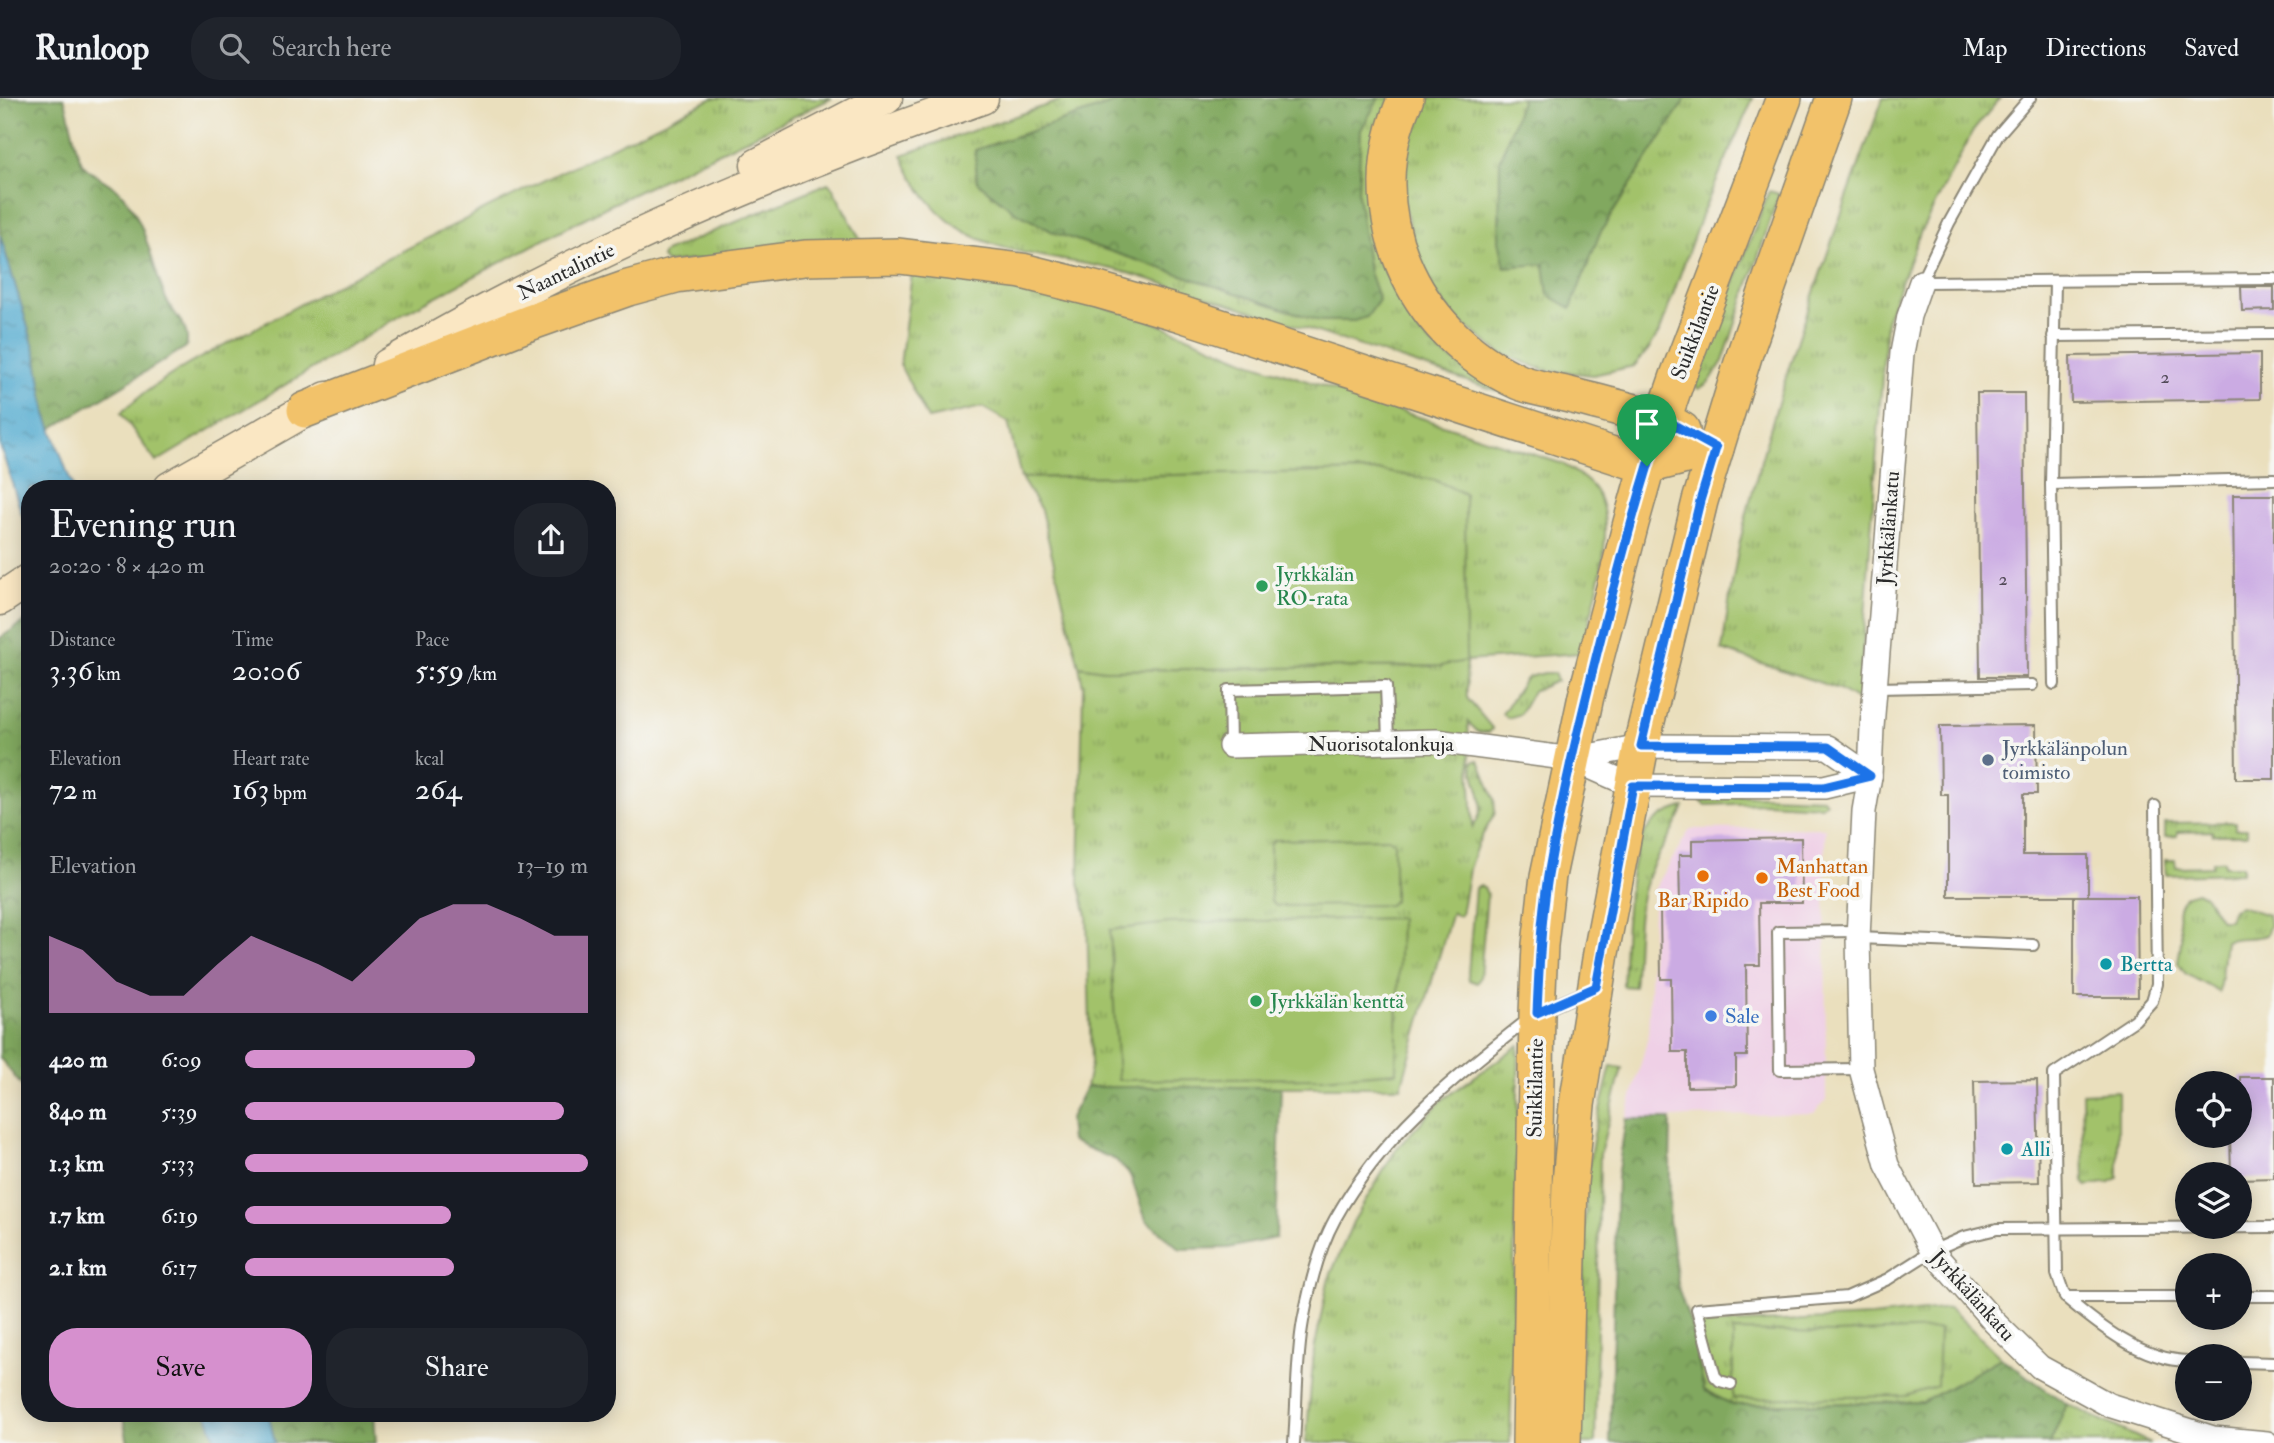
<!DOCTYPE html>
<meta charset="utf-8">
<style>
body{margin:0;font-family:"IM FELL Double Pica",serif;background:#20242c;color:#f1f3f6;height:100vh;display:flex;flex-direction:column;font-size:26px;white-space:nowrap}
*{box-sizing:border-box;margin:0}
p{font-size:23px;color:#9ea1a6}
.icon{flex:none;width:38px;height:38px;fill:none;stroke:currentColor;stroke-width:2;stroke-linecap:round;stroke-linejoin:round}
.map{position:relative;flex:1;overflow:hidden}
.sheet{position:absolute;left:21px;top:382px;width:595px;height:942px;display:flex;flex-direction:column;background:#171b24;border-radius:28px;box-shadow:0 4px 18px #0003}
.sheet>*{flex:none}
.fabs{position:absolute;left:2175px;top:973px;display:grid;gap:14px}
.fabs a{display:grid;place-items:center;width:77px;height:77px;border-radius:50%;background:#171b24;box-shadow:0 4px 18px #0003;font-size:35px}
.pin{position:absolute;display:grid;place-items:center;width:60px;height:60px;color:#fff;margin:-72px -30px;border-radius:50% 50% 50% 0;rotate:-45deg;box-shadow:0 0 7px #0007}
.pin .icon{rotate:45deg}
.round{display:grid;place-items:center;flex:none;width:74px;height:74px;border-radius:28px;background:#20242c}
.headline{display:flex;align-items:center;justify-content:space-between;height:119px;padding:0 28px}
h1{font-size:38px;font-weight:600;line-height:52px}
.metrics{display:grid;grid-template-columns:repeat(3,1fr);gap:10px;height:119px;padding:7px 28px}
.metrics div{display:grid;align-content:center}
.metrics b{font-size:30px;font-weight:600}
.metrics small{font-size:19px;font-weight:400}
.metrics p{font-size:19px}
.chart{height:196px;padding:14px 28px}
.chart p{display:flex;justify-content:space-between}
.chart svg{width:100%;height:126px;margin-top:7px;fill:#d690ce;opacity:.7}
.action{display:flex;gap:14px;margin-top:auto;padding:14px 28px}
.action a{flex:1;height:80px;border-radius:28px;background:#d690ce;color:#111;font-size:28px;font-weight:600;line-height:80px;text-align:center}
.action a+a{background:#20242c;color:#f1f3f6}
ul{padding:0 28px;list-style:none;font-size:23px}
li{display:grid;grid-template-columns:112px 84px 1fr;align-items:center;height:52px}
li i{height:18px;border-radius:9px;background:#d690ce}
header{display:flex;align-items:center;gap:42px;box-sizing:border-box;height:98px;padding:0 35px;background:#171b24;border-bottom:2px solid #363941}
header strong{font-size:33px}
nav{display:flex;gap:38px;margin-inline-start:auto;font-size:24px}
.search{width:490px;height:63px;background:#20242c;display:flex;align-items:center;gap:18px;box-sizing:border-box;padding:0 24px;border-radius:28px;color:#9ea1a6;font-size:26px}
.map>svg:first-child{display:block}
</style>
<header>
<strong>Runloop</strong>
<div class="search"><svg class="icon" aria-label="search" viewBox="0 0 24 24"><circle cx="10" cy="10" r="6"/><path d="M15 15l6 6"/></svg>Search here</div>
<nav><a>Map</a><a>Directions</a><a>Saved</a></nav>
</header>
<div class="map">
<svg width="2274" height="1345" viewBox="0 0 2274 1345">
<defs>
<pattern id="grass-tufts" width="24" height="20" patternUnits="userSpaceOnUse" patternTransform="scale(1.75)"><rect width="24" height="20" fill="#a2c26b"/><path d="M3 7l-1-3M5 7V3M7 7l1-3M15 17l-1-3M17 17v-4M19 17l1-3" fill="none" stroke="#849e58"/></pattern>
<pattern id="forest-crowns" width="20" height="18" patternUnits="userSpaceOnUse" patternTransform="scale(1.75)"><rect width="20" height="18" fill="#81a85f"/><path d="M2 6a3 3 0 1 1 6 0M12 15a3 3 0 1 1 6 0" fill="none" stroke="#6a894f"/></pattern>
<pattern id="water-ripples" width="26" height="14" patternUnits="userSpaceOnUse" patternTransform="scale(1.75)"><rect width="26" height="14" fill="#53abd0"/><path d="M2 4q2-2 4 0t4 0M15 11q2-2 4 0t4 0" fill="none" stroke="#458ba9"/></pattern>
</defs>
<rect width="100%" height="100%" fill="#f6f6f2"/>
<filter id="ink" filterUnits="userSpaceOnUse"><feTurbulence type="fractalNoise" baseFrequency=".0143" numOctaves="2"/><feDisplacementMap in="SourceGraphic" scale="14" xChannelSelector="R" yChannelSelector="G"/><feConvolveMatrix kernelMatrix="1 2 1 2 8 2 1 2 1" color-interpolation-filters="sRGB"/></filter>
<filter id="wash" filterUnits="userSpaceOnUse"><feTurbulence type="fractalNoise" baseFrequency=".00686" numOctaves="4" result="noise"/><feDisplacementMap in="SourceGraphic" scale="28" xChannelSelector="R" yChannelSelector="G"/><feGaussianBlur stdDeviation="1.57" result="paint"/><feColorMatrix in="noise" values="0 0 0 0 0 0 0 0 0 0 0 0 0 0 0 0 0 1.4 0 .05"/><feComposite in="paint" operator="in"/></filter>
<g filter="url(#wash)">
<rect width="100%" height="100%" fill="#eadfbd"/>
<!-- built -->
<polygon fill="#efd0e6" points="1825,730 1826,1002 1814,1015 1626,1021 1648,939 1654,792 1690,731"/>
<!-- grass -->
<g fill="url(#grass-tufts)" stroke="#66764b" stroke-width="2">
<path d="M713,0H832L604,110L412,211L156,364L121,315C163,274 232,244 284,215C425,139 569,70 713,0Z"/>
<path d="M1068,0H1393L1378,139L1385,174L1401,207L1418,233L1442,256L1507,296C1381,255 1255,212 1128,175C1077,161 1015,160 969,136C938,120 914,88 902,57Z"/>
<polygon points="1424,0 1753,0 1701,118 1660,233 1648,252 1634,268 1593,277 1544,272 1500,255 1453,218 1424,180 1402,98 1406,47"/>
<path d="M1883,0H2000L1973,33L1920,135L1886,223L1859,603L1839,591L1722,552C1728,512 1733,471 1743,431C1779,284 1832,142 1883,0Z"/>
<polygon points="828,85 832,89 861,143 667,165 662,160 662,156 665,154"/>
<polygon points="1769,93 1779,96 1723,263 1710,283 1699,291 1696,289 1696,284"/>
<path d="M912,175L988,178L1142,219L1249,264L1563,366C1573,373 1585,379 1593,389C1622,424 1591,513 1581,555L1466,563L1467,600L1493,631L1489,634H1478L1468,624L1473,729C1491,703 1475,692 1472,664L1478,662L1481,667L1494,701L1495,715L1478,745L1469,771L1461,817L1457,818L1452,814L1401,989H1086L1091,966L1087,818L1079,785L1083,588L1079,568L1105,572L1440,568L1381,373L1021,380L1008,324L982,309L928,321L900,267Z"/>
<polygon points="1544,575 1554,575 1557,583 1533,593 1520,616 1507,620 1502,616 1524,583 1529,579"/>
<polygon points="1734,697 1823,700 1826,704 1821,708 1766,705 1705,707 1701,703"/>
<path d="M1684,709C1674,734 1656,756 1647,781C1634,815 1638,854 1634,889L1623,888C1625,850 1625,768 1644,736C1653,721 1668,713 1684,709Z"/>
<polygon points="2235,724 2235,731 2247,731 2247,737 2213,737 2212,733 2177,734 2177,738 2165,739 2165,725"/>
<polygon points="2165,762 2175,762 2176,769 2212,768 2212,763 2224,763 2224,768 2242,768 2242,775 2166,777"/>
<polygon points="1480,788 1484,789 1487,796 1480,880 1477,885 1469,882 1468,876 1475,790"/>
<path d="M2197,794L2205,797L2221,822H2229L2233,811L2240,808L2268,817L2270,826L2266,837C2252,842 2239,838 2225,843L2219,894L2185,875L2178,865C2179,856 2182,845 2181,836C2179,817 2174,814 2186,797Z"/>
<polygon points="1519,947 1510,1345 1306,1345 1314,1253 1328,1183 1353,1124 1397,1050 1442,1002"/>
<polygon points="1611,968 1622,970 1600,1056 1595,1345 1580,1345 1584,1132 1588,1072 1594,1036"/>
<polygon points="2118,993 2118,1080 2110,1084 2087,1088 2084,1083 2082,995"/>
<polygon points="1950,1210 2001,1260 1924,1304 1733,1307 1704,1292 1691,1227 1871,1219"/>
<polygon points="2067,1306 2150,1345 2050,1345"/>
</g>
<!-- forest -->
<g fill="url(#forest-crowns)" stroke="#566a45" stroke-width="2">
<path d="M0,0H64C71,20 73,43 81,63C86,75 113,85 122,96C147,125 151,167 166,201C173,216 192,230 186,249L51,331L46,316L36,256L0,137Z"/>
<polygon points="1129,0 1379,0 1361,32 1358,96 1369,174 1379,202 1367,219 1355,223 1320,223 1055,135 1015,114 977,84 975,52"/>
<polygon points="1522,0 1686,0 1600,135 1571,210 1548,197 1544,166 1505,169 1499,143 1500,62"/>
<polygon points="30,520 30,998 0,960 0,540"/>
<polygon points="1086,989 1281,989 1276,1140 1228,1150 1180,1151 1146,1122 1130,1077 1116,1062 1071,1043 1069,1022"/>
<polygon points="1626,1021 1671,1021 1669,1122 1679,1193 1691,1227 1704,1292 1733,1307 1923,1304 2001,1260 2067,1306 2050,1345 1610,1345 1617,1079"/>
<polygon points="122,1314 206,1314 217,1345 128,1345"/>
<polygon points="268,1314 374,1314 376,1345 275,1345"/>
</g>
<!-- garden -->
<g fill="#a2c26b" stroke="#66764b" stroke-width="2">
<polygon points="1381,373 1435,382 1465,396 1466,563 1440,568 1105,572 1079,568 1041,412 1021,380"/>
<polygon points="1388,740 1394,745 1394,802 1389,807 1276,808 1271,803 1270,747 1274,742"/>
<polygon points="1400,820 1396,974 1321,980 1118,982 1110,832 1170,825"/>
<polygon points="1939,1231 1937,1288 1906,1298 1733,1301 1733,1233 1835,1235"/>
</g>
<!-- water -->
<g fill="url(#water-ripples)" stroke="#3f6b7e" stroke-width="2">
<polygon points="0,137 36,256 46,316 73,390 30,390 30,442 0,347"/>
<polygon points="206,1314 268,1314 275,1345 217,1345"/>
</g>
<g id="blocks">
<!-- building -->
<g fill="#cbabe3">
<polygon points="2241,189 2274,189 2274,212 2242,213"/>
<polygon points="2260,255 2260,301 2071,304 2070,258"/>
<polygon points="1977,295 2024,295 2027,579 1980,579"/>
<polygon points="2233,397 2274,397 2274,681 2236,681"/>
<polygon points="2036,627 2037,696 2023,696 2023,757 2088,757 2088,798 1948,798 1948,697 1941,697 1940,628"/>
<polygon points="1801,740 1802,805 1759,805 1760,867 1746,867 1747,958 1736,958 1736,988 1687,989 1687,954 1672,954 1671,881 1661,881 1660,807 1680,807 1679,757 1692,757 1692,742"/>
<polygon points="2074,798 2137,798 2138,899 2074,899"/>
<polygon points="2240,979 2274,979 2274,1080 2240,1081 2240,1076 2231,1076 2230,1038 2240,1038"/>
<polygon points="2037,982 2039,1084 1976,1085 1974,983"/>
</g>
</g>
</g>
<g filter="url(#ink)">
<use href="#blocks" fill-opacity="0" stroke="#8a8574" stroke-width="2"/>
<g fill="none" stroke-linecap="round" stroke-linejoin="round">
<!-- lane casing -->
<g stroke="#8a8574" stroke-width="14">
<g id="lane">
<polyline points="2030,0 1998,37 1949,125 1921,184 2274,181"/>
<polyline points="2053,238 2274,236"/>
<polyline points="2051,386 2274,381"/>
<polyline points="2054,586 2051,386 2055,183"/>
<polyline points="1876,590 2032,587"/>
<polyline points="1230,648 1229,592 1386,588 1388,642"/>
<polyline points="2155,708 2157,886 2152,903 2135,922 2054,976 2057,1176 2065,1199 2188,1199"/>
<polyline points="1858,833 1778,834 1780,972 1861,971"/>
<polyline points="1858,840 2033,847"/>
<polyline points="1544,912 1590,892"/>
<polyline points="2240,1198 2274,1198"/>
<path d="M2065,1199C2098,1227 2141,1262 2188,1263"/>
<polyline points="2240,1264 2274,1265"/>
<polyline points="1731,1286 1720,1283 1715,1278 1697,1211 1847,1199 1888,1181 1932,1153 1964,1139 1997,1131 2274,1129"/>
<path d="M1294,1345C1297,1305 1296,1262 1303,1223C1309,1191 1319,1150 1335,1121C1383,1035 1454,980 1530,920"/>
</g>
</g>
<!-- street casing -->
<g stroke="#8a8574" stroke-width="26">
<g id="street">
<polyline points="1921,184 1909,218 1902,255 1872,629 1870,678 1864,713 1858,840 1861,971 1887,1067 1932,1153 1994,1224 2040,1269 2109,1307 2213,1340 2267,1345"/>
<polyline points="1230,648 1436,643 1572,661 1633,688 1824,689 1870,678"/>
<polyline points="1572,661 1641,648 1828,649 1870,678"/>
</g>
</g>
<!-- secondary casing -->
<g stroke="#8a8574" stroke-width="35">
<g id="secondary">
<polyline points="757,67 886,0"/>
<path d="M388,267C431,243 474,218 518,196C667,119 824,55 982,0"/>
<polyline points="170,390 327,300"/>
<polyline points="0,501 30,481"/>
</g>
</g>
<!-- primary casing -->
<g stroke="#8a8574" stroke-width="38">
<g id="primary">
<path d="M1406,0C1355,110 1411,235 1519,284C1533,290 1550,292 1565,296C1598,304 1630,313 1663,321L1682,332"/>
<polyline points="305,312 529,225 628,190 676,177 805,160 899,158 1022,173 1098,192 1181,216 1647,368 1716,350"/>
<polyline points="1530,1345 1537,915 1540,847 1548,778 1586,598 1631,425 1647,368 1678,278 1784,0"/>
<polyline points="1563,1345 1570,1085 1577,1007 1601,855 1641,648 1700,403 1745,255 1834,0"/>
</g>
</g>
<!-- lane -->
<use href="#lane" stroke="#fff" stroke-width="10"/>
<!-- street -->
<use href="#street" stroke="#fff" stroke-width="23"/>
<!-- secondary -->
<use href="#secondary" stroke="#fae7c3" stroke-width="32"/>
<!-- primary -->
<use href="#primary" stroke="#f2c26a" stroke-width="35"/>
</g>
</g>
<g fill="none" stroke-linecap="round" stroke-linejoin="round" filter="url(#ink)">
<!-- route casing -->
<g stroke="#fff" stroke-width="14">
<path id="route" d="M1663,321L1716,350L1700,403L1641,648L1828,649L1870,678L1824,689L1633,688L1596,889L1537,915C1539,869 1541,823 1548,778C1562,696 1582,615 1602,535C1621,463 1639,392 1663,321Z"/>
</g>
<!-- route -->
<use href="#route" stroke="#1a73e8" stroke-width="9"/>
</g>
<!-- markers -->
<g fill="#2e9e5b" stroke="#f6f6f2" stroke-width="2.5">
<circle cx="1262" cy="488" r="7"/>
<circle cx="1256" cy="903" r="7"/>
</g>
<circle fill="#5c6f8a" stroke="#f6f6f2" stroke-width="2.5" cx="1988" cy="662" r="7"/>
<g fill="#e8710a" stroke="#f6f6f2" stroke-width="2.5">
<circle cx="1703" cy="778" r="7"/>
<circle cx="1762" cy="780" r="7"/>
</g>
<g fill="#0f9aa8" stroke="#f6f6f2" stroke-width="2.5">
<circle cx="2106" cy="866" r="7"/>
<circle cx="2007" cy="1051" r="7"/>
</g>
<circle fill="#3f7fe0" stroke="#f6f6f2" stroke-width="2.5" cx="1711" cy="918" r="7"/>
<g text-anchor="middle" stroke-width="7" stroke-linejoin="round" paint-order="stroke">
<!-- number labels -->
<g font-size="18" fill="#534b59">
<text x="2165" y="285">2</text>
<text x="2003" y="487">2</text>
</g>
<!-- street labels -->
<g font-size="21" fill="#2b2b2b" stroke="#f6f6f2">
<text transform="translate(566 173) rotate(-26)" y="7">Naantalintie</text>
<text transform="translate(1695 234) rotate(-69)" y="7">Suikkilantie</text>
<text transform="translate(1888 430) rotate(-86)" y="7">Jyrkkälänkatu</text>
<text x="1381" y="653">Nuorisotalonkuja</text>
<text transform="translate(1535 990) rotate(-89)" y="7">Suikkilantie</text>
<text transform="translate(1973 1197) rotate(48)" y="7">Jyrkkälänkatu</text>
</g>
<!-- leisure labels -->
<g font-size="21" fill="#27864d" stroke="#f6f6f2" text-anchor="start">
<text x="1276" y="483">Jyrkkälän<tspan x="1276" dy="24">RO-rata</tspan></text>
<text x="1270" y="910">Jyrkkälän kenttä</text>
</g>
<!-- service labels -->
<g font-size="21" fill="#4e5e75" stroke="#f6f6f2" text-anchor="start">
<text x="2002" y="657">Jyrkkälänpolun<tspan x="2002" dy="24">toimisto</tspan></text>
</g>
<!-- food labels -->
<g font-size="21" fill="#c56008" stroke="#f6f6f2" text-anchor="start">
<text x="1776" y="775">Manhattan<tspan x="1776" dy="24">Best Food</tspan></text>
<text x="1703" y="809" text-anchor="middle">Bar Ripido</text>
</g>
<!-- culture labels -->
<g font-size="21" fill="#0d838f" stroke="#f6f6f2" text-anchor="start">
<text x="2120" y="873">Bertta</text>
<text x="2021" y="1058">Alli</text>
</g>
<!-- shop labels -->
<g font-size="21" fill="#366cbe" stroke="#f6f6f2" text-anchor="start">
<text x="1725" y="925">Sale</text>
</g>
</g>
</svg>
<div class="fabs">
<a><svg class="icon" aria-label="locate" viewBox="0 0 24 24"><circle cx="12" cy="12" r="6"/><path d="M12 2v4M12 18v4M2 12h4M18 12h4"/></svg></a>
<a><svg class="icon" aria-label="layers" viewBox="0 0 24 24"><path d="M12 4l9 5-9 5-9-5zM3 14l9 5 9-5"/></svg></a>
<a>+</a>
<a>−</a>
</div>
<div class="pin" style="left:1647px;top:368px;background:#1e9e55"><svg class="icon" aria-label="arrive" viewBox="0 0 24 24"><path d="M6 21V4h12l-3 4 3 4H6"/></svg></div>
<section class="sheet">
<div class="headline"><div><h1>Evening run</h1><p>20:20 · 8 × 420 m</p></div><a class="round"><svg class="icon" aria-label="share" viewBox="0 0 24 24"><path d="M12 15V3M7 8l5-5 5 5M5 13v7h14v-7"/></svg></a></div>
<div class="metrics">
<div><p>Distance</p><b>3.36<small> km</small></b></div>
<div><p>Time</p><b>20:06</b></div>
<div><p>Pace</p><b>5:59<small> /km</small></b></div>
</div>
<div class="metrics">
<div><p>Elevation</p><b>72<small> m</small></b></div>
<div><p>Heart rate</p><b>163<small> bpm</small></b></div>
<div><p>kcal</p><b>264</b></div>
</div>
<div class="chart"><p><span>Elevation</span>13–19 m</p>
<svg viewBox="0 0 160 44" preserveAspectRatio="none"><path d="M0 44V17L10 22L20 33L30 38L40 38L50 27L60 17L70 22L80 27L90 33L100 22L110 11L120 6L130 6L140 11L150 17L160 17V44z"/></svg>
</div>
<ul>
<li><b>420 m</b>6:09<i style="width:67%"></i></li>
<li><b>840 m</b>5:39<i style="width:93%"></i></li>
<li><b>1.3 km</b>5:33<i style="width:100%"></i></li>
<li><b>1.7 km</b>6:19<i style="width:60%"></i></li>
<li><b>2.1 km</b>6:17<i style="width:61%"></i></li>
</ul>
<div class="action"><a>Save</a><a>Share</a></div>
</section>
</div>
